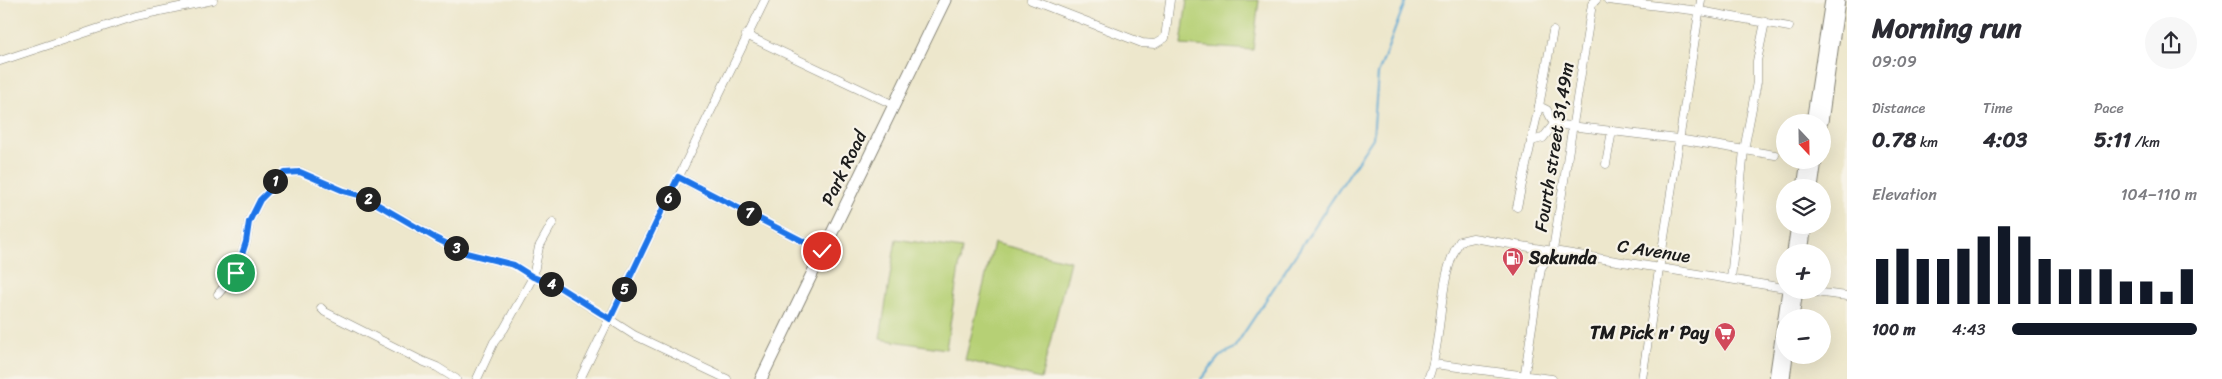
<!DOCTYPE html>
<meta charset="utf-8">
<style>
body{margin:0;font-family:Sriracha,sans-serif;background:#f7f7f7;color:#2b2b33;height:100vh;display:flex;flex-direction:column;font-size:19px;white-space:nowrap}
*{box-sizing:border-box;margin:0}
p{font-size:16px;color:#7c7c81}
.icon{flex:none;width:28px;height:28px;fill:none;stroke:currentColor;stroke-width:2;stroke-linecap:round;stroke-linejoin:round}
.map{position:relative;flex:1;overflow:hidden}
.panel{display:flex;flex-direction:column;background:#fff;width:375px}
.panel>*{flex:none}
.needle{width:32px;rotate:158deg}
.buttons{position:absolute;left:1776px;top:114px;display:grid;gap:10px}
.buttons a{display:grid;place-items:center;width:55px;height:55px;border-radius:50%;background:#fff;box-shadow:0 5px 20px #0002;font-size:25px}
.pin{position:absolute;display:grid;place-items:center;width:42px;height:42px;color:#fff;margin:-21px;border:2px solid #fff;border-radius:50%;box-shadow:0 1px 5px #0007}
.km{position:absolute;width:25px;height:25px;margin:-12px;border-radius:50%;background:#222;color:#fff;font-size:14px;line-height:25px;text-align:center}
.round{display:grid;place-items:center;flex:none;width:52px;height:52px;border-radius:26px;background:#f7f7f7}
.head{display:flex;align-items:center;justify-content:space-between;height:85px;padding:0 25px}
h1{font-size:28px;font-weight:700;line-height:38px}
.stats{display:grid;grid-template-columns:repeat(3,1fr);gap:8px;height:85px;padding:5px 25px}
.stats div{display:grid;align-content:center}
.stats b{font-size:21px;font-weight:700}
.stats small{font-size:14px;font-weight:400}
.stats p{font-size:14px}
.chart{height:140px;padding:10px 25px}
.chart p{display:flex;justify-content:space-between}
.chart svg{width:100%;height:90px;margin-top:5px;stroke:#111827;stroke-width:6}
ul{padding:0 25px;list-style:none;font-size:16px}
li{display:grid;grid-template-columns:80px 60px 1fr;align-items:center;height:38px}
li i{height:12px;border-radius:6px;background:#111827}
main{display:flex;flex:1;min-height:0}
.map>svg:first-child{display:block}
</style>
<main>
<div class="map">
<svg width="1847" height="379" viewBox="0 0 1847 379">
<rect width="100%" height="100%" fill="#f7f3e8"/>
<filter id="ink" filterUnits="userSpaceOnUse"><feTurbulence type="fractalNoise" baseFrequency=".02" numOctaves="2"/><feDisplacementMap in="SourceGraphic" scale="10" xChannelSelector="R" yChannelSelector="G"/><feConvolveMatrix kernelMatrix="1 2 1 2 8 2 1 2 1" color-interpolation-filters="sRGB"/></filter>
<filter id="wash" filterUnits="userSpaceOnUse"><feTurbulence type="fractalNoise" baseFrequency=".0096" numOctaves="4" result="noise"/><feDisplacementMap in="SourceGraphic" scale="20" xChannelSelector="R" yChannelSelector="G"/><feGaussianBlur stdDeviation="1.12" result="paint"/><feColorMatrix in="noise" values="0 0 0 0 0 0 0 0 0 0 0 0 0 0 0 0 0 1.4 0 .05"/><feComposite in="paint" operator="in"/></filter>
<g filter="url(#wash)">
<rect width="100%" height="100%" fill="#ede7cc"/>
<!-- green -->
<g fill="#b6d075" stroke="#697648">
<polygon points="1187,0 1259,0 1253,50 1181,45"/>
<polygon points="896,239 962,249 946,349 880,339"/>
<polygon points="994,243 1070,261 1041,379 965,360"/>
</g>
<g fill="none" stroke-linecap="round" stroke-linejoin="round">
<!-- stream -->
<polyline stroke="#5aa7d3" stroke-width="2" points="1201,379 1219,357 1234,348 1373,138 1378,74 1406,0"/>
</g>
</g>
<g filter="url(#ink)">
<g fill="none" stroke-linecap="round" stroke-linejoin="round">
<!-- minor casing -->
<g stroke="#848274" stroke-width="9">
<g id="minor">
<polyline points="1031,0 1142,43 1155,44 1165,38 1170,0"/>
<polyline points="1608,0 1700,11 1789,27"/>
<polyline points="746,35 894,105"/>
<polyline points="0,61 136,16 213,0"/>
<polyline points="1554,124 1678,139 1775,155"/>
<polyline points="1531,141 1543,138 1554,124 1547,110 1539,106"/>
<polyline points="1606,164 1612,131"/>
<polyline points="678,177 822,251"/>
<polyline points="1517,207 1539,106 1553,31"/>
<polyline points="1731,279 1744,150 1757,82 1757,61 1765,22"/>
<polyline points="1797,290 1847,296"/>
<polyline points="218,294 236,273 246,242 249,222 260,200 271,189 278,177 284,173 301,172 344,191 363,196 437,239 466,253 514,265 533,277 559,287 634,335 727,379"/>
<polyline points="321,308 325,312 422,361 437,367 456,379"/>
<polyline points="1434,364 1552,379"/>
<polyline points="477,379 494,342 504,329 533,277 539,247 553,222"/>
<polyline points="580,379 765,0"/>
<path d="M1428,379C1444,338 1437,275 1460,241L1473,238L1785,288"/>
<polyline points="1524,379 1541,268 1553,250 1592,4 1596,0"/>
<polyline points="1642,379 1701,0"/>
</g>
</g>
<!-- highway casing -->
<g stroke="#848274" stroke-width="13">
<g id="highway">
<polyline points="1812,122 1831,0"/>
<polyline points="1822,122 1839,0"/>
<polyline points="1803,188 1807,160"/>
<polyline points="1812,188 1816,160"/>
<polyline points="1793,252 1797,225"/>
<polyline points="1802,252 1806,225"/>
<polyline points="1793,318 1797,290"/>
<polyline points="761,379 945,0"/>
<polyline points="1775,379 1788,290"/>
<polyline points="1784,379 1787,355"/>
</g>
</g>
<!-- minor -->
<use href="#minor" stroke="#fff" stroke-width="8"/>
<!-- highway -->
<use href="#highway" stroke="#fff" stroke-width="11"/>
</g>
</g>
<g fill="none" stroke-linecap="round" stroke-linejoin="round" filter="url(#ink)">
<!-- route casing -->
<g stroke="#fff" stroke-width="10">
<polyline id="route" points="236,273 246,242 249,222 260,200 271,189 278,177 284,173 300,172 344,191 363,196 437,239 466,253 514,265 533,277 559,287 610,319 678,177 822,251"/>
</g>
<!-- route -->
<use href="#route" stroke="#1a73e8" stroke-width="6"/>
</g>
<!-- icons -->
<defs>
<g id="fuel-pin" transform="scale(1.125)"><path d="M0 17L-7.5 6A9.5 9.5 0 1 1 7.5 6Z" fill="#d1495b" stroke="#f7f3e8"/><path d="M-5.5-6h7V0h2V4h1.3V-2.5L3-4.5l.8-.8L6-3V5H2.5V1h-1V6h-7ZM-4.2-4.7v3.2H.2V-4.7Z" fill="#fff"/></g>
<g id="supermarket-pin" transform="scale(1.125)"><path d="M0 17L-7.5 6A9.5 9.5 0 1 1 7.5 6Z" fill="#d1495b" stroke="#f7f3e8"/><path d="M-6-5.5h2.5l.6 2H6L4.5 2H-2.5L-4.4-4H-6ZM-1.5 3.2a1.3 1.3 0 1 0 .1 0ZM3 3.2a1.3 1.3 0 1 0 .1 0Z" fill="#fff"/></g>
</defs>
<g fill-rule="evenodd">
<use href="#fuel-pin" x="1513" y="258"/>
<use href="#supermarket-pin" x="1725" y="333"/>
</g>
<g text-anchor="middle" stroke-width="4.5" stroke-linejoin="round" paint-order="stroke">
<!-- street labels -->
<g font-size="18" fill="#1c1c1c" stroke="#f7f3e8">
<text transform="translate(1554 147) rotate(-81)" y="6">Fourth street 31,49m</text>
<text transform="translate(844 168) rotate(-64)" y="6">Park Road</text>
<text transform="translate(1654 251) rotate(9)" y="6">C Avenue</text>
</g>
<!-- poi labels -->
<g font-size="18" font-weight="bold" fill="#1c1c1c" stroke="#f7f3e8" text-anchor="start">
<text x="1529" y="264">Sakunda</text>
<text x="1709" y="339" text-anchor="end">TM Pick n' Pay</text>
</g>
</g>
</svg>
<div class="buttons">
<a><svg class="needle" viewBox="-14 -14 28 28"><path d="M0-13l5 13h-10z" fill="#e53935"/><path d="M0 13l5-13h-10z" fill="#7c7c81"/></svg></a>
<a><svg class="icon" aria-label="layers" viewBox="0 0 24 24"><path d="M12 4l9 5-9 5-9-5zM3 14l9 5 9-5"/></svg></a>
<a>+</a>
<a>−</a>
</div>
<div class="pin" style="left:236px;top:273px;background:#1e9e55"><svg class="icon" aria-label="arrive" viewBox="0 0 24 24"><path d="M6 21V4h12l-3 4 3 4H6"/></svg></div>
<div class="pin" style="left:822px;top:251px;background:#d93025"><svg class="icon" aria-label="check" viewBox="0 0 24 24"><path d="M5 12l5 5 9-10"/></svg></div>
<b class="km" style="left:275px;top:181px">1</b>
<b class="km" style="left:368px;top:199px">2</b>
<b class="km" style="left:456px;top:248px">3</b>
<b class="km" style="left:551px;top:284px">4</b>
<b class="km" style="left:624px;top:289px">5</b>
<b class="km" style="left:668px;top:198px">6</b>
<b class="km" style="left:749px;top:213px">7</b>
</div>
<section class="panel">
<div class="head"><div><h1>Morning run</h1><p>09:09</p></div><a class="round"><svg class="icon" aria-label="share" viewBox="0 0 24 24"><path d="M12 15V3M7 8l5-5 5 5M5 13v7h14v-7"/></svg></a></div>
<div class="stats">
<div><p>Distance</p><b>0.78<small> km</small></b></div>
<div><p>Time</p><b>4:03</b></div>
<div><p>Pace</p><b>5:11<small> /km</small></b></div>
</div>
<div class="chart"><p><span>Elevation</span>104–110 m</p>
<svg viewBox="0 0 160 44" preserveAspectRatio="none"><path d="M5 44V22M15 44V17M25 44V22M35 44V22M45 44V17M55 44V11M65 44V6M75 44V11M85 44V22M95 44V27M105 44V27M115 44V27M125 44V33M135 44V33M145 44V38M155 44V27"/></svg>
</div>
<ul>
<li><b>100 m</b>4:43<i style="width:100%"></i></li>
</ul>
</section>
</main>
